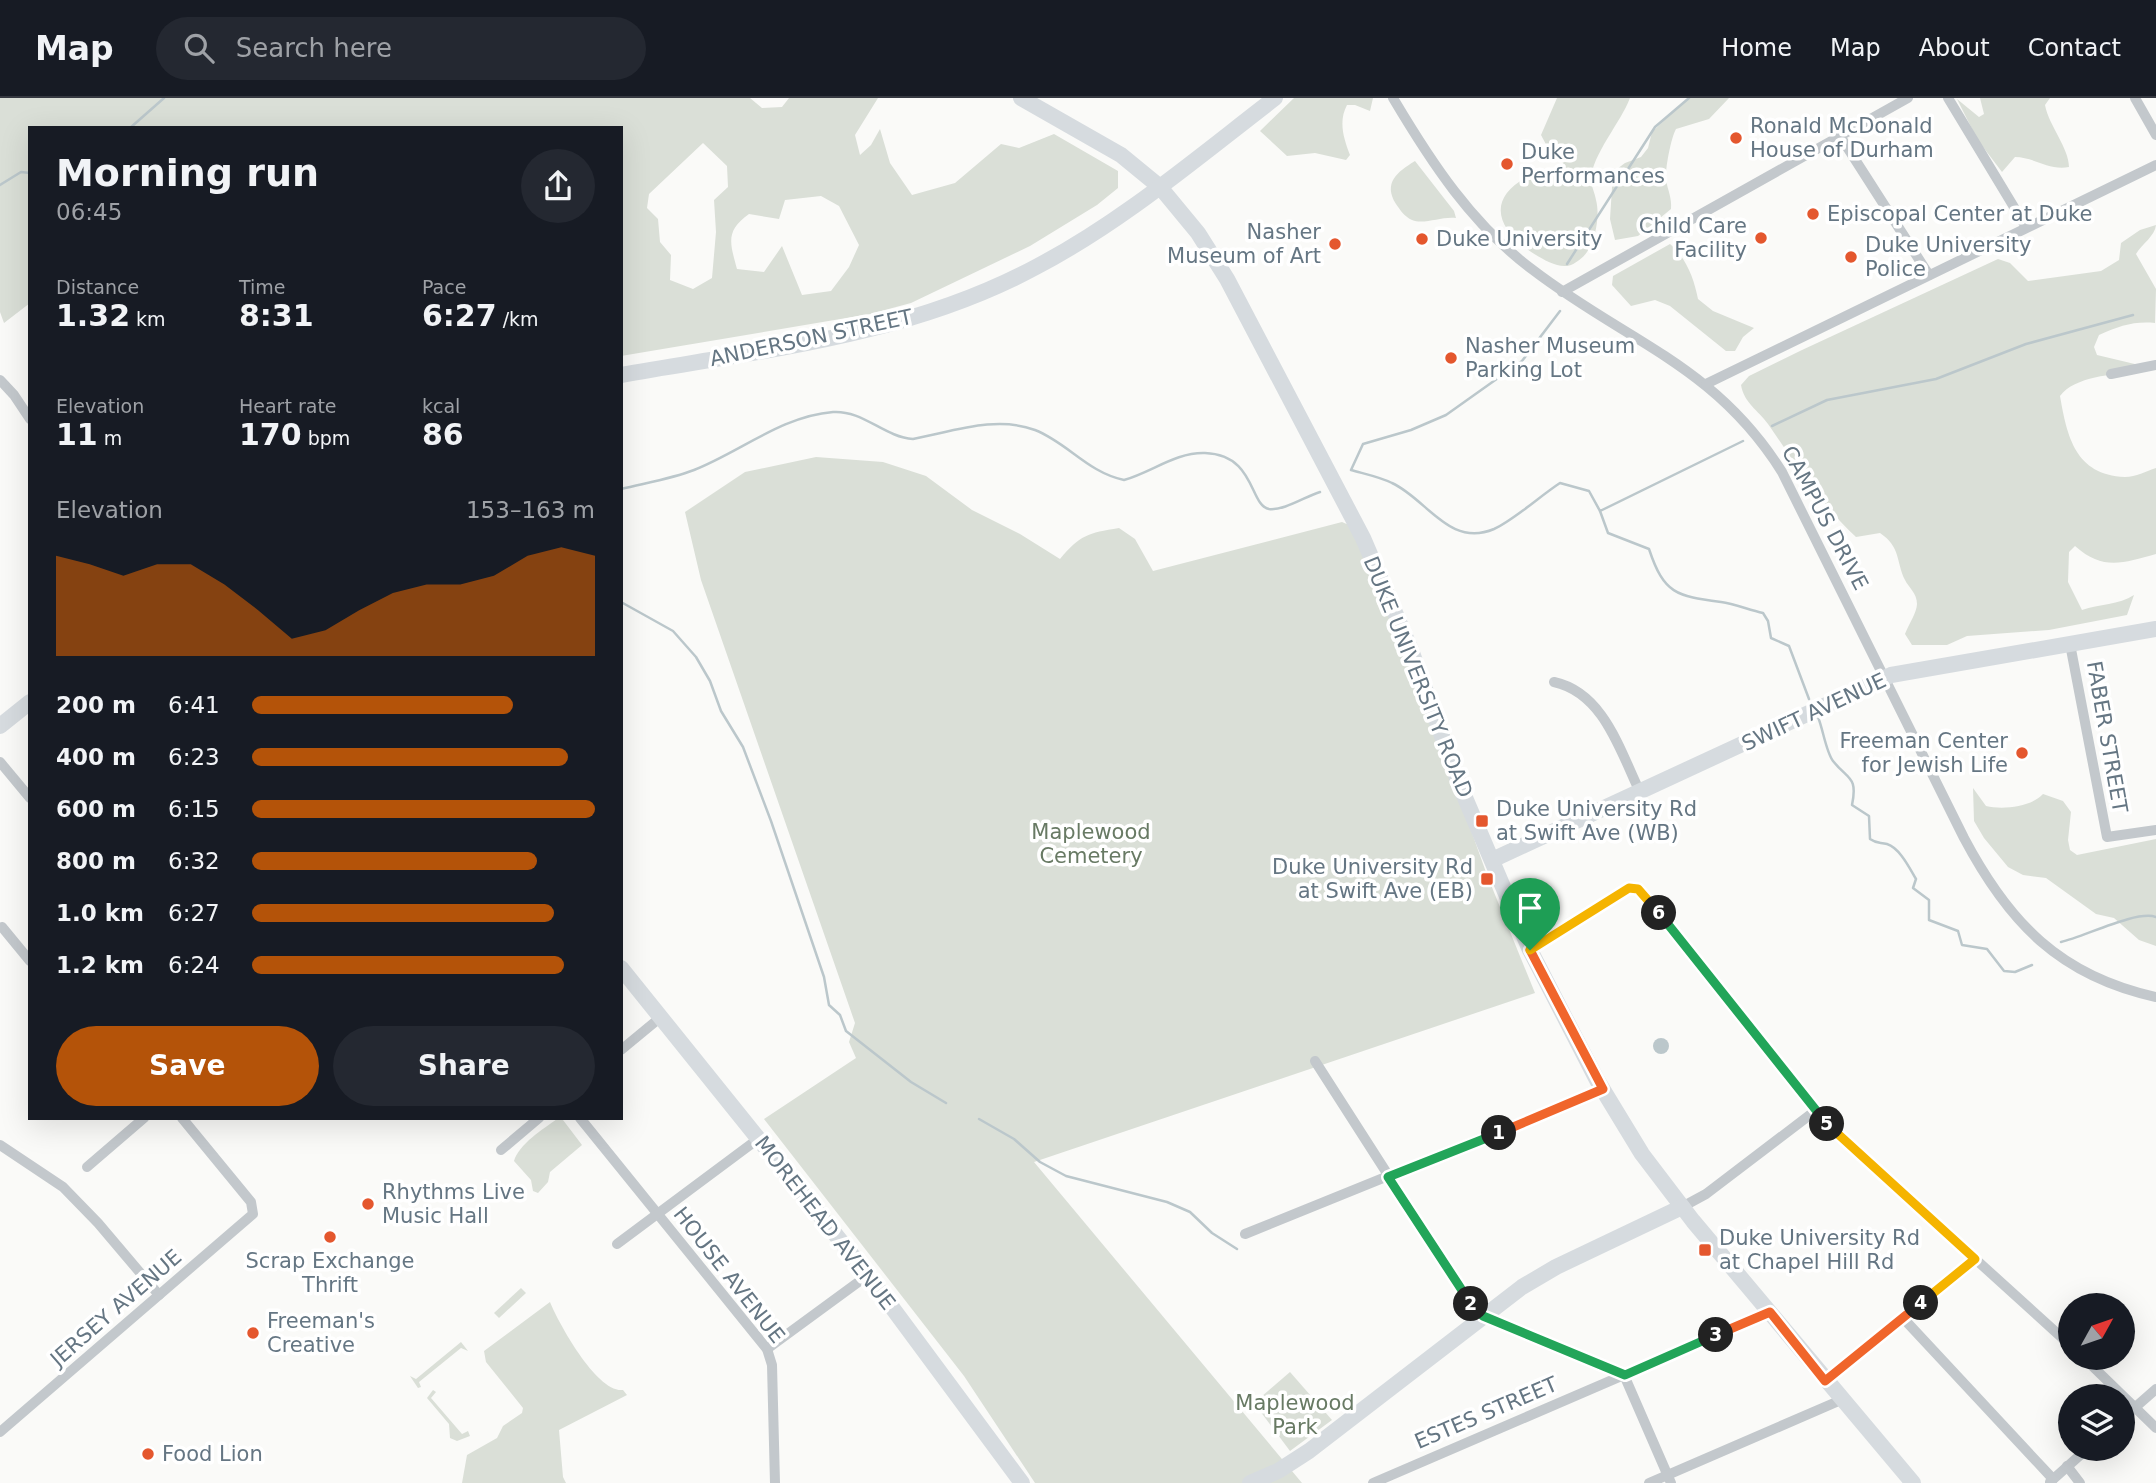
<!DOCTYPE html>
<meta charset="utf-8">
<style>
body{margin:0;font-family:"DejaVu Sans",sans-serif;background:#242831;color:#f1f3f6;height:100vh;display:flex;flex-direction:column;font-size:26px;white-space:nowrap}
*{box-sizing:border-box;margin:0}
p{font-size:23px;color:#9ea1a6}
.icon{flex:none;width:38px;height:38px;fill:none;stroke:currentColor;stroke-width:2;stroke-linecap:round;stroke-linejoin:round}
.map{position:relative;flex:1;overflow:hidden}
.drawer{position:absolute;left:28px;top:28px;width:595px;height:994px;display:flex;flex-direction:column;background:#171b24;border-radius:0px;box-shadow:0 7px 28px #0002}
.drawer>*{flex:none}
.needle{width:46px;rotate:50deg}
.buttons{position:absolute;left:2058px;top:1195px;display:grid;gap:14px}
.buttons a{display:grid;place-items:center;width:77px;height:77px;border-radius:50%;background:#171b24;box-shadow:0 7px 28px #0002;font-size:35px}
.pin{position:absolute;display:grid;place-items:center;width:60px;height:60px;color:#fff;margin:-72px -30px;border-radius:50% 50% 50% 0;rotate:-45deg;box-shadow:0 0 7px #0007}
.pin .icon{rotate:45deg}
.km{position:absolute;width:35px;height:35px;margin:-18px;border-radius:50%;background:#222;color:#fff;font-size:19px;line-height:35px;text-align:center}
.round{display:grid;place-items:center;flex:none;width:74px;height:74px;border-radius:37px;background:#242831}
.overview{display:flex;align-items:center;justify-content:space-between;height:119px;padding:0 28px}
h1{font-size:38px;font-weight:600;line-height:52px}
.stats{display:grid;grid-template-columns:repeat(3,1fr);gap:10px;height:119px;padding:7px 28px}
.stats div{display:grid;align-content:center}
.stats b{font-size:30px;font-weight:600}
.stats small{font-size:19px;font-weight:400}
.stats p{font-size:19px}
.chart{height:196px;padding:14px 28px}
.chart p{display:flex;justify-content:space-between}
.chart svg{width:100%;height:126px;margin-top:7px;fill:#b45309;opacity:.7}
.button{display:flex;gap:14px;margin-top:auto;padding:14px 28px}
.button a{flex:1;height:80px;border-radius:42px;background:#b45309;color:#fff;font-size:28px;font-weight:600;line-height:80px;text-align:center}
.button a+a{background:#242831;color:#f1f3f6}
ul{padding:0 28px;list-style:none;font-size:23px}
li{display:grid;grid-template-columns:112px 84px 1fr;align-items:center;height:52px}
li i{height:18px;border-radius:9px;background:#b45309}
header{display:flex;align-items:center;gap:42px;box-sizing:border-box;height:98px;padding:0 35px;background:#171b24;border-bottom:2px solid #363941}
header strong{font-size:33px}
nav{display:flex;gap:38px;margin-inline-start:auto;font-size:24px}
.search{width:490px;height:63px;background:#242831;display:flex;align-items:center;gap:18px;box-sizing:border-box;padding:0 24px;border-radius:38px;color:#9ea1a6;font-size:26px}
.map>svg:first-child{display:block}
</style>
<header>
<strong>Map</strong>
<div class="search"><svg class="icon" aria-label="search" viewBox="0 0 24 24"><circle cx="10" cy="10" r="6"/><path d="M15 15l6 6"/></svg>Search here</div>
<nav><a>Home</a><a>Map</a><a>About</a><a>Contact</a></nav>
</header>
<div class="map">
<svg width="2156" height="1385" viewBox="0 0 2156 1385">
<rect width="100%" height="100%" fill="#fafaf8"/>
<!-- green -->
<g fill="#dadfd7" fill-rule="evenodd">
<path d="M0,0H750L762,10L782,9L789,0H878L855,37L860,57L871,47L880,31L890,65L912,97L955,85L1001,46L1019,50L1054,36L1118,73V90L1097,107L1030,148L911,205L870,216L621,258V30H30V205L4,225L0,214ZM703,45L727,68L728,89L714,102L716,134L712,180L693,191L670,182L671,157L660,144L658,121L647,110L649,96ZM821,98L839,108L859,147L849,169L831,193L802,197L782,148L764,174L737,171C730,145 725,133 749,116L779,121L785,102Z"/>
<path d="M1294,0H1373L1370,13L1355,7H1347C1338,24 1344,41 1350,57L1346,62L1315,55L1287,58L1260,33Z"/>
<path d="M1557,0H1630C1621,24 1592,57 1591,81C1591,88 1595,95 1596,102C1600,116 1596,141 1587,154C1583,160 1573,168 1566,168C1554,169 1537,158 1527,151C1492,125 1490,96 1533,76C1542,72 1554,72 1564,69L1561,59L1549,52L1541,37Z"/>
<path d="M1688,0H1729L1709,21L1676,31C1671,40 1665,71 1666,82C1668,93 1672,100 1671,111L1638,138L1615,142L1610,121L1613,74L1625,65L1641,59L1648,50L1652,34Z"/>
<path d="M1980,0H2050L2045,7C2049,28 2069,50 2069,69C2049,73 2034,59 2015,59L2002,74L1977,41L1957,1L1979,19L1984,16Z"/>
<path d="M1415,63L1454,113L1456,120C1442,118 1424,127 1412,122C1405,119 1400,112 1396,106C1383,85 1397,74 1415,63Z"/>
<path d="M2156,127C2155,138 2142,146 2136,156L2156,191L2155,225C2134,223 2119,228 2099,237L2094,249L2097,257L2139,267L2136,273C2113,277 2075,278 2060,298C2067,338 2075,377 2125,379C2136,379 2146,373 2156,370V456C2123,465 2103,473 2075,448L2069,454L2068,484L2082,512C2099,506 2119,507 2134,497L2127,517L2049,532L1967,538L1947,547H1912L1905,536C1908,528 1917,514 1917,506C1917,495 1909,490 1905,482C1896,464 1901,449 1880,435L1856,439C1820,406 1796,366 1768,326C1758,312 1744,305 1741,287L1749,278L1802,252L1998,161L2010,165L2028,183L2101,173L2119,162L2121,145L2140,132Z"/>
<path d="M1670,146C1687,161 1694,181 1698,201L1713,213L1754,230L1743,239L1735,253H1726L1670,208L1655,202L1631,208L1612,187L1613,178Z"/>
<path d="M816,359L883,364L926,378L972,412L1020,436L1060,461C1080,437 1088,435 1119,430L1135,441L1153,473L1342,424L1349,427L1407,553L1487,777L1535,895L1034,1064L1302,1385H1035L964,1278L764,1021L856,960L849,944L855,925L701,482L685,414L745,374Z"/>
<path d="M1973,690L1986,708C2003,712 2031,709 2043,696L2063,703L2071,714L2068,742L2070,752L2077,757L2156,741V848L2139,842L2114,820L2096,816L2046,780L2023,777L2008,769L1984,740L1974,723Z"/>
<path d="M557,1021L563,1022L582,1047L550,1074L548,1084L538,1095L533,1093L531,1082L514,1063C519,1046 543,1031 557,1021Z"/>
<polygon points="521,1190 526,1195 499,1220 494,1215"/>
<path d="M550,1204C559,1226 597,1295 623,1292L627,1297L559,1332L563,1379L566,1385H462L467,1357L497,1340L503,1328L522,1315L523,1310L486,1264L484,1253Z"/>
<polygon points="461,1244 468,1253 461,1250 419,1284 421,1289 418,1290 410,1278 416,1281"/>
<polygon points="1290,1274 1332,1322 1290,1353 1254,1305"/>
<polygon points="433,1292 436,1294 431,1300 462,1336 468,1333 470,1338 457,1343 450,1340 449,1326 427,1300"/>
</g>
<!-- water -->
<circle fill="#bbc7cb" cx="1661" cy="948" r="8"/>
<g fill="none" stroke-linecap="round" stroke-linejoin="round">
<!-- stream -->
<g stroke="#bbc7cb" stroke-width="2.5">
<polyline points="130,30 164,0"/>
<polyline points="0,87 21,74 30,75"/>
<polyline points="1567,166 1655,29 1689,0"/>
<path d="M1560,213L1522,263L1446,317L1411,332L1363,346L1351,372C1365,376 1380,379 1392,385C1427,401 1449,450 1494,431C1514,422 1540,398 1560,385L1589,393L1600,413L1743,343"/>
<polyline points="1772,328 1827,302 1936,281 2026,246 2133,217"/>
<path d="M621,391C645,385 671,381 694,372C740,354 782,318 833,314C863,312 884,339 913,341C951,334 996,317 1035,332C1068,345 1087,374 1124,382C1152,374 1176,354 1205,355C1256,357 1249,407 1269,411C1284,413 1306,398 1320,394"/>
<path d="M1600,413L1608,435L1649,451C1664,496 1676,498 1721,504C1735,506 1749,512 1763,515L1768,523L1771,540L1789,548L1809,601"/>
<polyline points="621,504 673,533 696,559 710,583 721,613 743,649 771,723 824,879 829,907 840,917 846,933 911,984 946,1005"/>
<path d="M1818,619C1823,631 1826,654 1833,663C1848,682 1858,678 1852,707L1869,718L1870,741C1877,746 1880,744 1887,746C1900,750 1910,771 1916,781L1913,790L1929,802V822L1958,833L1962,847L1987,851L2004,873L2015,874L2032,867"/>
<path d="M2061,844C2084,839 2136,812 2156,819"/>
<polyline points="979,1021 1014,1041 1040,1064 1066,1078 1167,1104 1190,1114 1212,1135 1237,1151"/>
</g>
<!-- street -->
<g stroke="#c3c8cc" stroke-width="10">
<path d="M1393,0C1431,64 1472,127 1533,172C1627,244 1715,267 1782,374L1964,740C2009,825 2060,878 2156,899"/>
<polyline points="1948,0 2026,129"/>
<polyline points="2135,0 2156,37"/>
<polyline points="1840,38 1929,177"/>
<polyline points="1562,194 1908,0"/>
<polyline points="2111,276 2156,267"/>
<polyline points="0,282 14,297 30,321"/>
<polyline points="1706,286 2156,67"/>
<polyline points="2070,546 2107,739 2156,732"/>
<path d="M1554,584C1604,595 1620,653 1640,694"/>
<polyline points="0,664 30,700"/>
<polyline points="2,829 30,863"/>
<polyline points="1530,852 1629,790 1638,791 1821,1021 2070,1247"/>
<polyline points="621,952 661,919"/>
<polyline points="1315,963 1474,1211 1483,1218 1624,1277 1671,1385"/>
<polyline points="580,1020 767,1251 772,1267 775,1385"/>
<polyline points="0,1047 63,1089 98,1125 159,1197"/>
<polyline points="501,1052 539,1020"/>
<polyline points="87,1069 144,1020"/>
<polyline points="1682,1109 1706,1096 1815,1013"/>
<polyline points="1245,1136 1603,991"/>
<polyline points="617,1146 758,1041"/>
<polyline points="1903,1220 2053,1381"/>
<polyline points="767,1251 868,1177"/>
<polyline points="2084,1260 2156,1330"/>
<polyline points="1825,1283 1975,1161"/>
<polyline points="2123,1320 2156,1291"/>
<polyline points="0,1334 253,1116 251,1104 182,1020"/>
<polyline points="2067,1368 2080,1385"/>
<polyline points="2050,1384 2087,1351"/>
<polyline points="1373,1385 1770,1214"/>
<polyline points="1649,1385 1841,1302"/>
</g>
<!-- secondary -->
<g stroke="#d6dbdf" stroke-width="16">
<polyline points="1021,0 1121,57 1160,89 1198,135 1227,181 1363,440 1411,552 1460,688 1530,852 1597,982 1642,1056 1693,1123 1913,1385"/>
<path d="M621,277C762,252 908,238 1036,169C1122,124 1198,59 1275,0"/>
<polyline points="0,628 30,604"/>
<polyline points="1492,762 1891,577 2156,531"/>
<polyline points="621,870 868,1177 1022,1385"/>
<polyline points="1250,1385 1278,1373 1309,1353 1522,1189 1556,1169 1682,1109"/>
</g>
</g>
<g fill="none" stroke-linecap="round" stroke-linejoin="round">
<!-- split-1 casing -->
<g stroke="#fff" stroke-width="14">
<polyline id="split-1" points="1499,1035 1603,991 1530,852"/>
</g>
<!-- split-2 casing -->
<g stroke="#fff" stroke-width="14">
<polyline id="split-2" points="1471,1206 1388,1079 1499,1035"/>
</g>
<!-- split-3 casing -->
<g stroke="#fff" stroke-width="14">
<polyline id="split-3" points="1471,1206 1483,1218 1625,1277 1716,1237"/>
</g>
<!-- split-4 casing -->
<g stroke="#fff" stroke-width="14">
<polyline id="split-4" points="1716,1237 1770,1214 1825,1283 1921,1205"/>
</g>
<!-- split-5 casing -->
<g stroke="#fff" stroke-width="14">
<polyline id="split-5" points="1827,1026 1975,1161 1921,1205"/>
</g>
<!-- split-6 casing -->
<g stroke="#fff" stroke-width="14">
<polyline id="split-6" points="1659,815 1827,1026"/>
</g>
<!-- split-7 casing -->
<g stroke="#fff" stroke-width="14">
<polyline id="split-7" points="1530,852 1629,790 1638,791 1659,815"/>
</g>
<!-- split-1 -->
<use href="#split-1" stroke="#f0652b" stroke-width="9"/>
<!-- split-2 -->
<use href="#split-2" stroke="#22a559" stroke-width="9"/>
<!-- split-3 -->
<use href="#split-3" stroke="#22a559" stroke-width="9"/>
<!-- split-4 -->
<use href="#split-4" stroke="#f0652b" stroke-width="9"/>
<!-- split-5 -->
<use href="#split-5" stroke="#f5b400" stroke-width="9"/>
<!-- split-6 -->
<use href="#split-6" stroke="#22a559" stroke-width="9"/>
<!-- split-7 -->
<use href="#split-7" stroke="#f5b400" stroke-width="9"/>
</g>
<!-- markers -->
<g fill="#e4572e" stroke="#fff" stroke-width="2.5">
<circle cx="1736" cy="40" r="7"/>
<circle cx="1507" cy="66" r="7"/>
<circle cx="1813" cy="116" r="7"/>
<circle cx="1761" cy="140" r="7"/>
<circle cx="1422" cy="141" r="7"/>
<circle cx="1335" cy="146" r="7"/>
<circle cx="1851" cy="159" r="7"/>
<circle cx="1451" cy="260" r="7"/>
<circle cx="2022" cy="655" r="7"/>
<rect x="1475" y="716" width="14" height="14" rx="3.5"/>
<rect x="1480" y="774" width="14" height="14" rx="3.5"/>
<circle cx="368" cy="1106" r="7"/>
<circle cx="330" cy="1139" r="7"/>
<rect x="1698" y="1145" width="14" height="14" rx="3.5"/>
<circle cx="253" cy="1235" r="7"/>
<circle cx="148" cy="1356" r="7"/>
</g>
<g text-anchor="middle" stroke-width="7" stroke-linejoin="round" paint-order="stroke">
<!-- poi labels -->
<g font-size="21" fill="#657683" stroke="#fff" text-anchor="start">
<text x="1750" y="35">Ronald McDonald<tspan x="1750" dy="24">House of Durham</tspan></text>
<text x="1521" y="61">Duke<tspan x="1521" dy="24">Performances</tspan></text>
<text x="1827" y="123">Episcopal Center at Duke</text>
<text x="1747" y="135" text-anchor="end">Child Care<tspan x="1747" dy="24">Facility</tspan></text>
<text x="1321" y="141" text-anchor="end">Nasher<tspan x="1321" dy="24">Museum of Art</tspan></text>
<text x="1436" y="148">Duke University</text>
<text x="1865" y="154">Duke University<tspan x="1865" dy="24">Police</tspan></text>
<text x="1465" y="255">Nasher Museum<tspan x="1465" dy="24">Parking Lot</tspan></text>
<text x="2008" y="650" text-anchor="end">Freeman Center<tspan x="2008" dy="24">for Jewish Life</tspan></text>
<text x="1496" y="718">Duke University Rd<tspan x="1496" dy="24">at Swift Ave (WB)</tspan></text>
<text x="1473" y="776" text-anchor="end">Duke University Rd<tspan x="1473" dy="24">at Swift Ave (EB)</tspan></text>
<text x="382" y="1101">Rhythms Live<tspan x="382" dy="24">Music Hall</tspan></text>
<text x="1719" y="1147">Duke University Rd<tspan x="1719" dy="24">at Chapel Hill Rd</tspan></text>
<text x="330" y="1170" text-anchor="middle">Scrap Exchange<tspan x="330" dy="24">Thrift</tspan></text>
<text x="267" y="1230">Freeman's<tspan x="267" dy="24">Creative</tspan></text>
<text x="162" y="1363">Food Lion</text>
</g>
<!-- street labels -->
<g font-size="21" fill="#657683" stroke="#fff">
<text transform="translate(811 240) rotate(-12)" y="7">ANDERSON STREET</text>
<text transform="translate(1825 420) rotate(62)" y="7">CAMPUS DRIVE</text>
<text transform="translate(1418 579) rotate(68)" y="7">DUKE UNIVERSITY ROAD</text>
<text transform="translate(1814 614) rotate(-25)" y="7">SWIFT AVENUE</text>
<text transform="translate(2107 639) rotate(80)" y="7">FABER STREET</text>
<text transform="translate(825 1125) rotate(52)" y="7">MOREHEAD AVENUE</text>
<text transform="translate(729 1177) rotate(52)" y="7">HOUSE AVENUE</text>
<text transform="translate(116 1210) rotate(-41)" y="7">JERSEY AVENUE</text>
<text transform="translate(1486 1315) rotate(-23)" y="7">ESTES STREET</text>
</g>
<!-- park labels -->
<g font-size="21" fill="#687a64" stroke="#fff">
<text x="1091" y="741">Maplewood<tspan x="1091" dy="24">Cemetery</tspan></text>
<text x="1295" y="1312">Maplewood<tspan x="1295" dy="24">Park</tspan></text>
</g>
</g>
</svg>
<div class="buttons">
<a><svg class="needle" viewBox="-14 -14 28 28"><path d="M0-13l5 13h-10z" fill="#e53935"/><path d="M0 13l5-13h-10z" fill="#9ea1a6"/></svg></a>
<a><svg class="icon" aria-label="layers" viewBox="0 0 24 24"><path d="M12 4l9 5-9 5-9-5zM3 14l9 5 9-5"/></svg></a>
</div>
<div class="pin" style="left:1530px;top:852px;background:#1e9e55"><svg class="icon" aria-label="arrive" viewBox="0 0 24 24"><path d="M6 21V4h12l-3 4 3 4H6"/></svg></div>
<b class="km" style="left:1499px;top:1035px">1</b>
<b class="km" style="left:1471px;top:1206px">2</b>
<b class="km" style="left:1716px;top:1237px">3</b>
<b class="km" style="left:1921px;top:1205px">4</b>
<b class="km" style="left:1827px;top:1026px">5</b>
<b class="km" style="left:1659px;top:815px">6</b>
<section class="drawer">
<div class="overview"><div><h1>Morning run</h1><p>06:45</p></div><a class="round"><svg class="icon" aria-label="share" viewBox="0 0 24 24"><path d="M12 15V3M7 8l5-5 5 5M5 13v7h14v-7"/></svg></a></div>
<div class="stats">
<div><p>Distance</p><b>1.32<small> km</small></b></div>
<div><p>Time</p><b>8:31</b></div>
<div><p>Pace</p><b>6:27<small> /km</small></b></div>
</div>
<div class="stats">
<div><p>Elevation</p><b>11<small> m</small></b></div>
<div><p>Heart rate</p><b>170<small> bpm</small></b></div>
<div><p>kcal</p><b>86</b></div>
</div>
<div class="chart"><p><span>Elevation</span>153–163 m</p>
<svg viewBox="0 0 160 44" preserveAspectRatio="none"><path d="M0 44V9L10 12L20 16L30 12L40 12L50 19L60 28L70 38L80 35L90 28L100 22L110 19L120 19L130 16L140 9L150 6L160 9V44z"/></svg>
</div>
<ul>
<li><b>200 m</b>6:41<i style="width:76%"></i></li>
<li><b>400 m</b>6:23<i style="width:92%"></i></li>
<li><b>600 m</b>6:15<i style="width:100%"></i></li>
<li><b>800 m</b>6:32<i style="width:83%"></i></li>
<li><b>1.0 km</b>6:27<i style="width:88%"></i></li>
<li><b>1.2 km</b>6:24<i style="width:91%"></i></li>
</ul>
<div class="button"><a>Save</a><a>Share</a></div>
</section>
</div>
